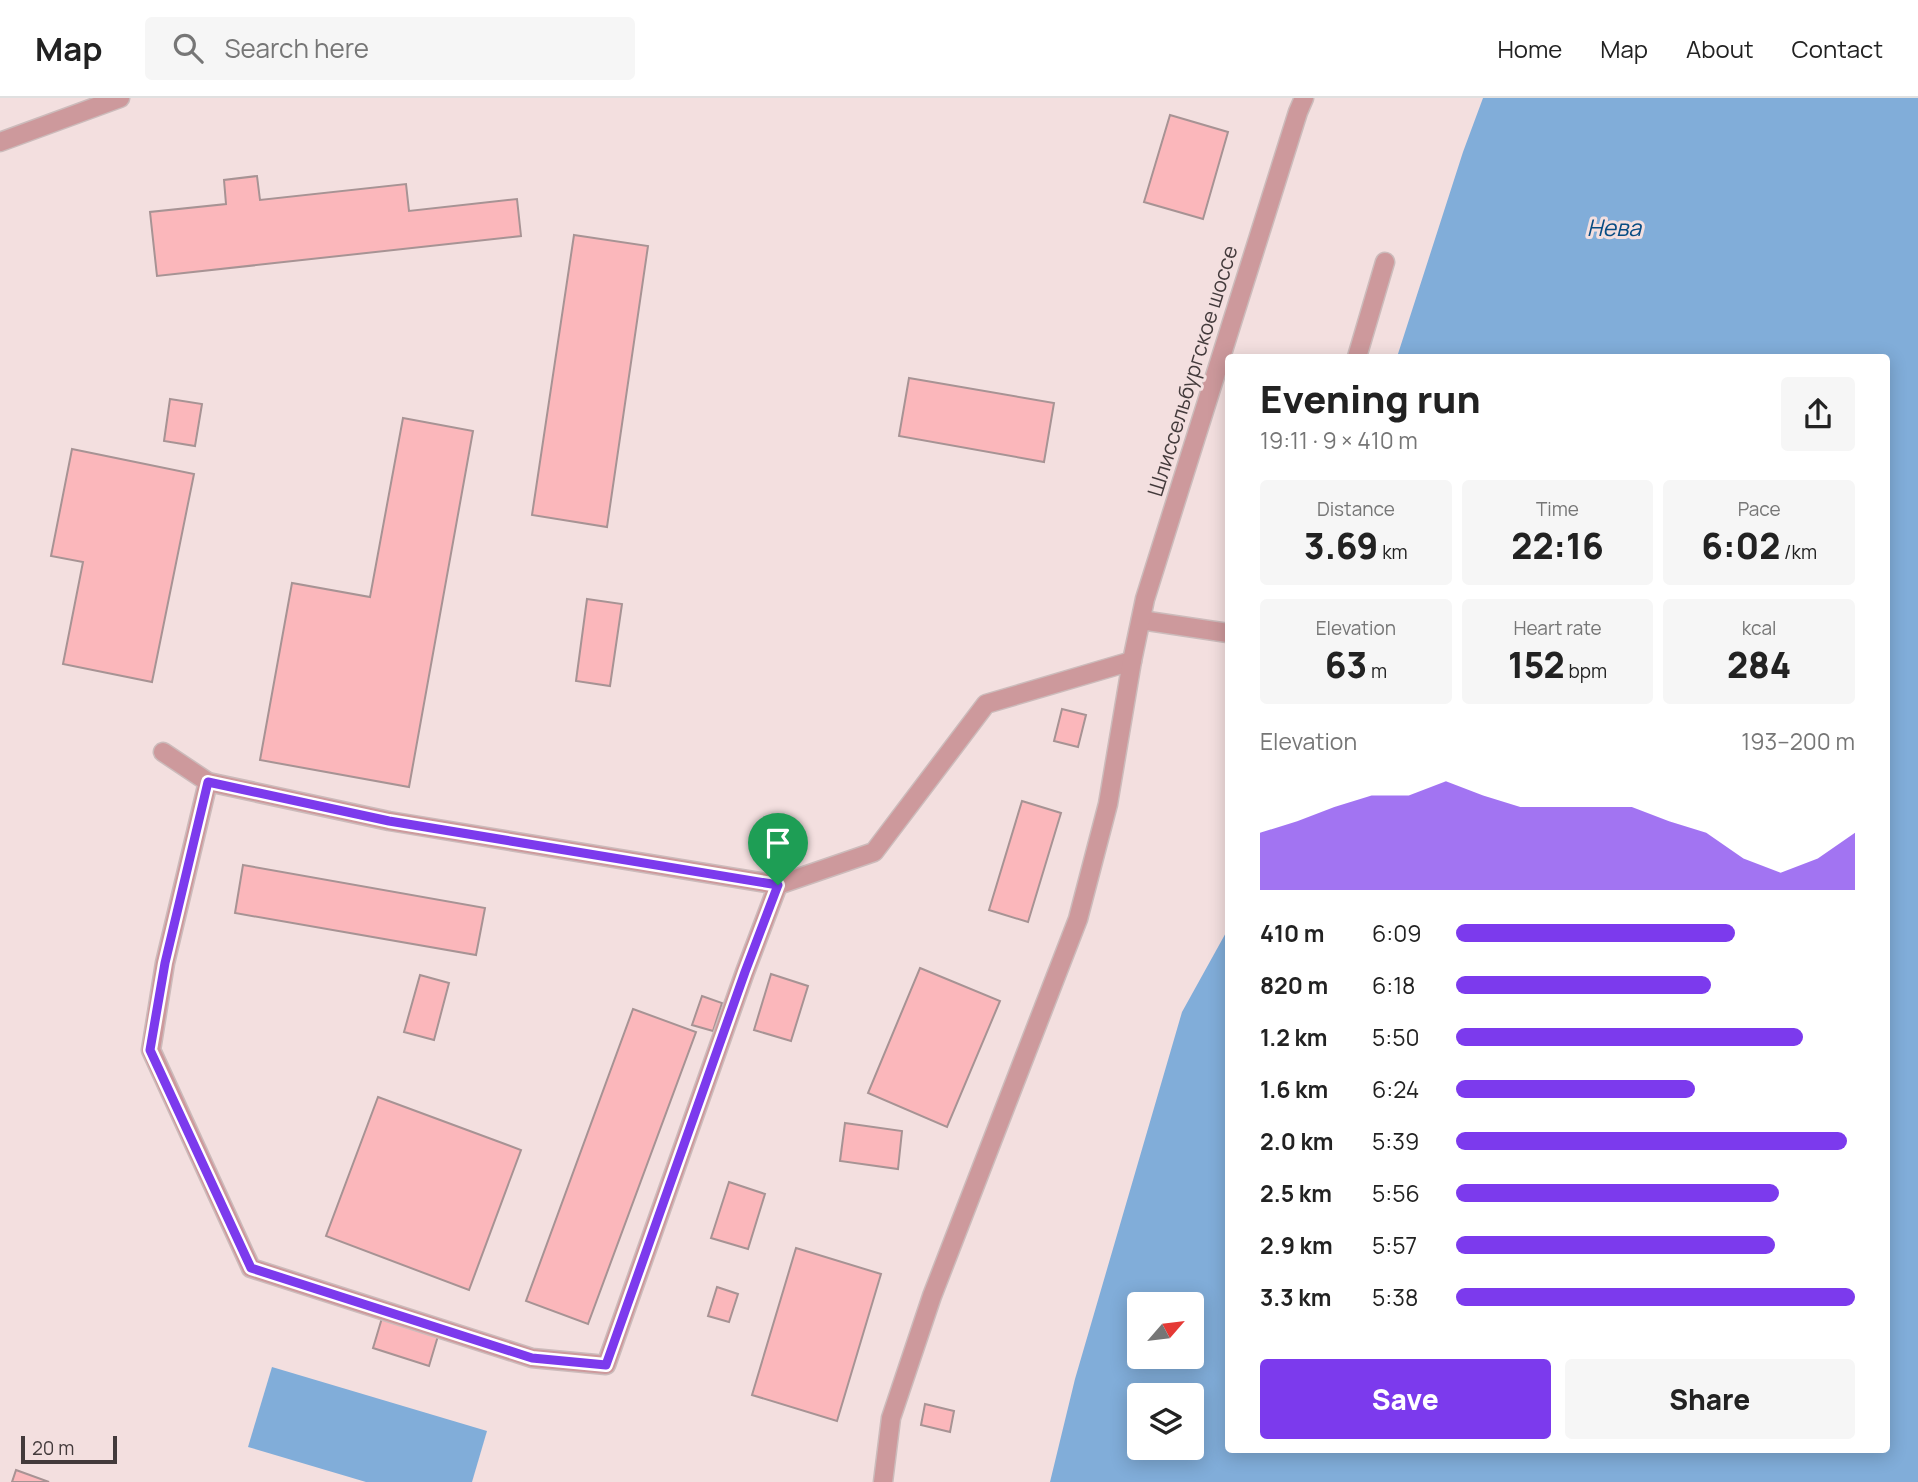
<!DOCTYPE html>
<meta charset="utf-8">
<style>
body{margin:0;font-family:Manrope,sans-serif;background:#f6f6f6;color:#222;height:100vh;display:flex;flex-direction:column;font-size:26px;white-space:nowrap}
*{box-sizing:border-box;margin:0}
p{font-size:23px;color:#767676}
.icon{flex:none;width:38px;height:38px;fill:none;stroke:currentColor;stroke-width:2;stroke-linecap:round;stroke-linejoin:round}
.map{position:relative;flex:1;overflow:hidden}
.side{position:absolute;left:1225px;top:256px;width:665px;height:1099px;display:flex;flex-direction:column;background:#fff;border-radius:7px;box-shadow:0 4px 18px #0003}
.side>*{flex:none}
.needle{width:46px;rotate:62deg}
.tools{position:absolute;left:1127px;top:1194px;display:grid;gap:14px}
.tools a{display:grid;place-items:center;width:77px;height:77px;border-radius:7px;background:#fff;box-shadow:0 4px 18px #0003;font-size:35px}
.scale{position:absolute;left:21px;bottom:18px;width:96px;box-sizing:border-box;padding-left:7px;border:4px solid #433a3b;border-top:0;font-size:19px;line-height:24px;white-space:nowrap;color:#433a3b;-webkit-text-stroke:5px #f3dfdf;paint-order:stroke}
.pin{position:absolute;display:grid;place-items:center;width:60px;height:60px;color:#fff;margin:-72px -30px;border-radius:50% 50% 50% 0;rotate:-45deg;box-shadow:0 0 7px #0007}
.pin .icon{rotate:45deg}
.round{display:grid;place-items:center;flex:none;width:74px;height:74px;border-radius:7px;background:#f6f6f6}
.overview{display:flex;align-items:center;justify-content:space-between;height:119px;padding:0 35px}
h1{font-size:38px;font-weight:800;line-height:52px}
.figures{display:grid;grid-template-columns:repeat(3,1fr);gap:10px;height:119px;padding:7px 35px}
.figures div{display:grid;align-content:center;border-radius:7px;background:#f6f6f6;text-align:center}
.figures b{font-size:35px;font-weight:800}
.figures small{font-size:19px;font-weight:400}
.figures p{font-size:19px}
.chart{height:196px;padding:14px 35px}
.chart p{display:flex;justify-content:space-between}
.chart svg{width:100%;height:126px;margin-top:7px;fill:#7c3aed;opacity:.7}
.cta{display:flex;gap:14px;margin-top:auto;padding:14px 35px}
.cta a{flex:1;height:80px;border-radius:7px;background:#7c3aed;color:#fff;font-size:28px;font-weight:800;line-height:80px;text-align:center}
.cta a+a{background:#f6f6f6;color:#222}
ul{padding:0 35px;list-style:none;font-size:23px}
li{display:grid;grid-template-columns:112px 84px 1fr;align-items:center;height:52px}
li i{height:18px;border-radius:9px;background:#7c3aed}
header{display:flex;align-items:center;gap:42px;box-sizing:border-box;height:98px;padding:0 35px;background:#fff;border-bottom:2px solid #e0e0e0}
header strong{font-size:33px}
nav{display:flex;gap:38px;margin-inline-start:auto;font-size:24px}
.search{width:490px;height:63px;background:#f6f6f6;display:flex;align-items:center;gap:18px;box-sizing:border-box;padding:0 24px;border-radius:7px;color:#767676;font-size:26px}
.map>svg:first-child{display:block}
</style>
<header>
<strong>Map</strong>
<div class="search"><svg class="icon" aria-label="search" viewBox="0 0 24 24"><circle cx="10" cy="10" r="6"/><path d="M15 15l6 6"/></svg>Search here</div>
<nav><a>Home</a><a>Map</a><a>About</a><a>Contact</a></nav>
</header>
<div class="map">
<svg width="1918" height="1384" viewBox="0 0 1918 1384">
<rect width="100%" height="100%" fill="#f3dfdf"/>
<!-- water -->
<g fill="#81add9" fill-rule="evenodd">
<path d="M1483,0H1918V1384H1050L1075,1281L1182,914L1228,831V1351H1886V259H1397L1463,54ZM1139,1206H1192V1258H1139ZM1139,1297H1192V1349H1139Z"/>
<polygon points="272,1269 487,1333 472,1384 366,1384 248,1349"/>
</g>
<!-- building -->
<g fill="#fbb7bb" stroke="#a79394" stroke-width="2">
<polygon points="1170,17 1228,34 1203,121 1144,104"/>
<polygon points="257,78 260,102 406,86 409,113 517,101 521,138 157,178 150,114 226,106 224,82"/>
<polygon points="574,137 648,148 607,429 532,417"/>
<polygon points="909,280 1054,305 1044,364 899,338"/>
<polygon points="170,301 202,306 195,348 164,343"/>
<polygon points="403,320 473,333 409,689 260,662 292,485 370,499"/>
<polygon points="72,351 194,376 152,584 63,566 83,464 51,458"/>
<polygon points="587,501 622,506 610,588 576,583"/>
<polygon points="1062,611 1086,617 1078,649 1054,643"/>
<polygon points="1022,703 1061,715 1028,824 989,812"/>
<polygon points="243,767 485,810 476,857 235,815"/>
<polygon points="920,870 1000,903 947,1029 868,995"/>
<polygon points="771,876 808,888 791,943 754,932"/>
<polygon points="420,877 449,885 434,942 404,934"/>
<polygon points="702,898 722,905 713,933 692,927"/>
<polygon points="633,911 696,934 588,1226 526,1203"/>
<polygon points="378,999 521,1052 469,1192 326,1138"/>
<polygon points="845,1025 902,1033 898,1071 840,1063"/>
<polygon points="729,1084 765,1096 748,1151 711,1140"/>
<polygon points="796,1150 881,1176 837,1323 752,1297"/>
<polygon points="717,1189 738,1196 729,1224 708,1218"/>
<polygon points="382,1220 438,1238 429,1268 373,1250"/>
<polygon points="925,1306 954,1313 950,1334 921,1327"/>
<polygon points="16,1372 49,1384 12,1384"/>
</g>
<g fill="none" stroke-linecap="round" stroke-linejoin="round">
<!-- minor casing -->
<g stroke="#cbb" stroke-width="21">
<g id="minor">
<polyline points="0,44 120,0"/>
<polyline points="1357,259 1385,164"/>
<polyline points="1141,522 1228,535"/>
<polyline points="163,654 208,684 389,723 778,787 874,754 986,606 1132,563"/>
<polyline points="208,684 165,865 151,952 251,1170 532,1260 606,1267 745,874 778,787"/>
<polyline points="883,1384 891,1320 932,1198 1078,821 1108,706 1132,563 1145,501 1298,14 1304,0"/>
</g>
</g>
<!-- minor -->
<use href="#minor" stroke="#cd999c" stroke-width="18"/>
</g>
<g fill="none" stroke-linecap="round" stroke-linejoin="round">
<!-- route casing -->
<g stroke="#fff" stroke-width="14">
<polygon id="route" points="208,684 389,723 778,787 745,874 606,1267 532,1260 251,1170 150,952 165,865"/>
</g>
<!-- route -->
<use href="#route" stroke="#7c3aed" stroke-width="9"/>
</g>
<g text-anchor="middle" stroke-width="6" stroke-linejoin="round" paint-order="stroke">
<!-- street labels -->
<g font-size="21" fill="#433a3b" stroke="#f3dfdf">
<text transform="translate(1193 273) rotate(-73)" y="7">Шлиссельбургское шоссе</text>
</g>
<!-- water labels -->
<g font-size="23" font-style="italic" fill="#074c83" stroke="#f3dfdf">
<text x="1614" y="138">Нева</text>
</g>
</g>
</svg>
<div class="tools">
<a><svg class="needle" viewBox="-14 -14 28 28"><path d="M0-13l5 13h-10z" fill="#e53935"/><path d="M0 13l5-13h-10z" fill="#767676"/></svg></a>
<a><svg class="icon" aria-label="layers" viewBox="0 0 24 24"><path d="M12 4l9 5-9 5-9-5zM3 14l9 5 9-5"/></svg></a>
</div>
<div class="scale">20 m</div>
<div class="pin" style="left:778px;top:787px;background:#1e9e55"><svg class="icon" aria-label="arrive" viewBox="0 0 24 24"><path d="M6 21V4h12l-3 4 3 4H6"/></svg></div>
<section class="side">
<div class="overview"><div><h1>Evening run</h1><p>19:11 · 9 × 410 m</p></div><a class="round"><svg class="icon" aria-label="share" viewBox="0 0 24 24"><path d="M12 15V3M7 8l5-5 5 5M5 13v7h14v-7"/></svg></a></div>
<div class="figures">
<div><p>Distance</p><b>3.69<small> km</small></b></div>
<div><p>Time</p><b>22:16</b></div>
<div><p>Pace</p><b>6:02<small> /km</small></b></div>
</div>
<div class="figures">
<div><p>Elevation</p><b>63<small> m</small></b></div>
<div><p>Heart rate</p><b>152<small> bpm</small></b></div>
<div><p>kcal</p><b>284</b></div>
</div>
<div class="chart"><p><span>Elevation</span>193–200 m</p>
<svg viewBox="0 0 160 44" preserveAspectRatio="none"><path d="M0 44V24L10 20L20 15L30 11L40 11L50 6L60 11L70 15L80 15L90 15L100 15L110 20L120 24L130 33L140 38L150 33L160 24V44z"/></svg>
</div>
<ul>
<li><b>410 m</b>6:09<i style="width:70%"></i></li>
<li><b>820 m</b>6:18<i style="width:64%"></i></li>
<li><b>1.2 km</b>5:50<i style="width:87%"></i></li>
<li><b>1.6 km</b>6:24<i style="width:60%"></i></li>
<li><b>2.0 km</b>5:39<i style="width:98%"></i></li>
<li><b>2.5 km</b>5:56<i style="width:81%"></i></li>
<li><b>2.9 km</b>5:57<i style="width:80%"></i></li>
<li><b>3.3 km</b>5:38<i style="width:100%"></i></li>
</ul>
<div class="cta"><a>Save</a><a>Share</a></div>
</section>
</div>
